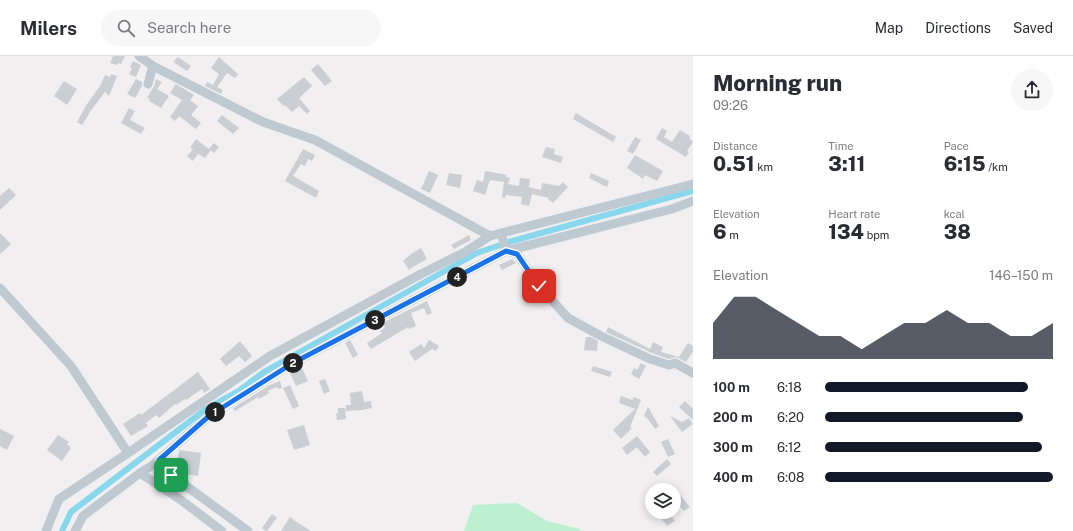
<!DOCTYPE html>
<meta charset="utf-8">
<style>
body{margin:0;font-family:"Public Sans",sans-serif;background:#f7f7f7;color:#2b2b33;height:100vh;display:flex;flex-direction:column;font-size:15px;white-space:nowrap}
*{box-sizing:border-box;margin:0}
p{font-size:13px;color:#7c7c81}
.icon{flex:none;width:22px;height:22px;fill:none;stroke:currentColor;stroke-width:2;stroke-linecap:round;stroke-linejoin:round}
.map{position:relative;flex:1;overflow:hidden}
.sheet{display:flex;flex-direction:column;background:#fff;width:380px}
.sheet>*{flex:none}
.controls{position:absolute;left:645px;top:427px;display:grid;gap:8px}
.controls a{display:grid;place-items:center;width:36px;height:36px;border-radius:50%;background:#fff;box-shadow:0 2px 10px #0003;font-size:20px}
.pin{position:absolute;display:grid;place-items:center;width:34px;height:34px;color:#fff;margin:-17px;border-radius:8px;box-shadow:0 2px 6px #0006}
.km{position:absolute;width:20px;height:20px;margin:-10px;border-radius:50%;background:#222;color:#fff;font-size:11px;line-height:20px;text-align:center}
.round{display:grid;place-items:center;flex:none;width:42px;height:42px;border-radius:21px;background:#f7f7f7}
.head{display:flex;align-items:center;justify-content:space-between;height:68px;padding:0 20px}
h1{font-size:22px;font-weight:800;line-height:30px}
.figures{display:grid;grid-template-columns:repeat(3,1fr);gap:6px;height:68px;padding:4px 20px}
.figures div{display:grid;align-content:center}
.figures b{font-size:20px;font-weight:800}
.figures small{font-size:11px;font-weight:400}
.figures p{font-size:11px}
.chart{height:112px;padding:8px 20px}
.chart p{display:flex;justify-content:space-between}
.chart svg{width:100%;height:72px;margin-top:4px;fill:#111827;opacity:.7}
ul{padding:0 20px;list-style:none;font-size:13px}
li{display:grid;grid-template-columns:64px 48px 1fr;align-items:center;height:30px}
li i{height:10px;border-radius:5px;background:#111827}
header{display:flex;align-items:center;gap:24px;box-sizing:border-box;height:56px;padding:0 20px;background:#fff;border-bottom:1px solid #e1e1e2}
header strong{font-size:19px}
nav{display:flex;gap:22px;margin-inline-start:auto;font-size:14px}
.search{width:280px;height:36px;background:#f7f7f7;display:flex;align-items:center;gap:10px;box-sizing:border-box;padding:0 14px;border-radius:22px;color:#7c7c81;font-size:15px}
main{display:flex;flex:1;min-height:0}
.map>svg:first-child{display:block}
</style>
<header>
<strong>Milers</strong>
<div class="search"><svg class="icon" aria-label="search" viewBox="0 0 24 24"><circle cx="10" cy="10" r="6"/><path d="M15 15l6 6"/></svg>Search here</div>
<nav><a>Map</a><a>Directions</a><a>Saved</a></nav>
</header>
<main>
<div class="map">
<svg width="693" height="475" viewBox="0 0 693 475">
<rect width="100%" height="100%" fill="#f1efef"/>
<!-- green -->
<polygon fill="#bcf0d1" points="517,447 547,465 580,473 580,475 464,475 473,449"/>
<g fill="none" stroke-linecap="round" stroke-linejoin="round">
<!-- canal -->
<polyline stroke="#89d7ed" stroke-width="6" points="62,475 71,456 206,353 240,334 264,316 477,197 509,186 693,135"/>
</g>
<!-- building -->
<g fill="#cbced3">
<polygon points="113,0 125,0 121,8 118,7 117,9 110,7"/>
<polygon points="178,1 191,10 187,15 173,6"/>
<polygon points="219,1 238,18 235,22 227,17 217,31 223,34 221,38 205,30 207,26 213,29 219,18 211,12"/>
<polygon points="133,5 141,9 136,21 129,18 132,12 130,11"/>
<polygon points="318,8 332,25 325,30 311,14"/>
<polygon points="111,18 117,20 109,40 105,36 92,53 82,69 77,66 87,48 100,30 105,19 110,21"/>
<polygon points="304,21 312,30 299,42 310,55 307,58 299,50 292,56 285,49 284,50 277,43"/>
<polygon points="136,23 142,26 142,30 135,42 127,38"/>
<polygon points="156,23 162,26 157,33 169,40 161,52 149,45 150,43 147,42 154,30"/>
<polygon points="64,25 77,33 67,49 54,40"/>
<polygon points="176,28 194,39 190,44 198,50 191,59 201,67 196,73 179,60 175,65 170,61 182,44 170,37"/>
<polygon points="129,52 135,55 130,64 145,72 141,78 121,67"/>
<polygon points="576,57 616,81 613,86 573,63"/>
<polygon points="222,59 239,72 233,78 217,65"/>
<polygon points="662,72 667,75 664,81 672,86 680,74 690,80 689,82 693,86 687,95 689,96 686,101 656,83"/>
<polygon points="635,81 641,84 633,98 627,95"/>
<polygon points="196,83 209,93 214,87 219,91 214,97 211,94 205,102 198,98 193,105 187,100 193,93 190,92"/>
<polygon points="546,91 555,93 554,98 563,101 561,107 542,101"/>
<polygon points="303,93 315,99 312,105 308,103 305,110 301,108 293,120 319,135 316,142 285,125"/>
<polygon points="635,99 663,115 657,125 645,119 643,123 627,112"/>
<polygon points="429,115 438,119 430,137 421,133"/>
<polygon points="485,115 507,119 506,121 510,122 508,128 519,130 520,122 530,123 529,131 541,134 542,127 559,130 563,126 568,131 553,147 548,143 549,142 532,138 529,150 521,148 522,141 506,139 505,142 502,141 504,126 490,124 485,139 473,135 477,124 483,126"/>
<polygon points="449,117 462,119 460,132 446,129"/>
<polygon points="591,117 609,125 607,131 589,122"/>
<polygon points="9,132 16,139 0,154 0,140"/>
<polygon points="0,177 11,188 0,198"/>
<polygon points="469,179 471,184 454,193 451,189"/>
<polygon points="421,192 427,203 413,211 409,214 403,205 411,198"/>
<polygon points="512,203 516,207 502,214 499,209"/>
<polygon points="427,245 432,257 427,259 424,252 411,257 416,270 409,273 408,271 371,293 367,287 382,277 380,275 385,272 382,267"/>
<polygon points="608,271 650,293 653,286 663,291 661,296 679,301 688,287 693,290 693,295 686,306 676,301 669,303 652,297 606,276"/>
<polygon points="586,281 591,281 598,285 597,295 584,294"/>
<polygon points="350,284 358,299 353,302 345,287"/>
<polygon points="429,284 439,290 436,295 432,293 415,305 409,296 421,288 424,292"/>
<polygon points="240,285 252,300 245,306 239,300 226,310 220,303"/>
<polygon points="641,307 646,310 639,323 631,318 634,312 637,314"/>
<polygon points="593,310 612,316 610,321 591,315"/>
<polygon points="302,312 308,325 296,330 290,317"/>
<polygon points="198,316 210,333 204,337 202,333 186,344 185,343 176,349 175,348 159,362 156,359 146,367 148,370 131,380 123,368 140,357 141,359"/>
<polygon points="325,323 330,335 324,338 319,325"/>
<polygon points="280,325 282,332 278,333 277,331 268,335 269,337 259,343 258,341 235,355 233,352 270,329"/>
<polygon points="290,329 299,350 293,353 283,332"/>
<polygon points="362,335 364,346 371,345 372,352 362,354 346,355 346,349 351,349 350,337"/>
<polygon points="621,340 632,344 634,341 641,344 630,371 632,372 621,383 613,374 635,353 619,347"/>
<polygon points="685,345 693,353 693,364 679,351"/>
<polygon points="648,351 659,370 655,373 649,364 644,360"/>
<polygon points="338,352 345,352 346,363 337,364 336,357 338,357"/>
<polygon points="670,360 682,366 689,362 693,368 682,376"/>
<polygon points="304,369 310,389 294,394 287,374"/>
<polygon points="0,373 14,380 7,394 0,390"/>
<polygon points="58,379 69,386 67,388 71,392 62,405 47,394"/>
<polygon points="637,380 650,396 645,401 637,391 627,399 622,392"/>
<polygon points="668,383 675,398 668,401 661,386"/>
<polygon points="179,394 201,397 198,420 179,417 176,415"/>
<polygon points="667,403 671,408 657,420 653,416"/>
<polygon points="681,440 690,451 684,455 675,444"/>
<polygon points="661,456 669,456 675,465 667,470 658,458"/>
<polygon points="272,458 277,462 267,475 266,475 262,472"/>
<polygon points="290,461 295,465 311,475 281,475"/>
</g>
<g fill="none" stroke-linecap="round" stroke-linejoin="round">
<!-- minor -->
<g stroke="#bfc9d1" stroke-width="9">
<polyline points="139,0 153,10 263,66 315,84 490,180"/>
<polyline points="148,28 153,10"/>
<polyline points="501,177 506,195 517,198 539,230 568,262 601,280 650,303 669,309 675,307 693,317"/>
<polyline points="0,232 71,310 128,397"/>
<polyline points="159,404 171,419 248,475"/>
<polyline points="140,417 153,409 209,360 293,307 506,195 672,153 693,145"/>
<polyline points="46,475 59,443 128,397 270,300 421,218 465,196 490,180 693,128"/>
<polyline points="75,475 83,460 140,417 181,444 222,475"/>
</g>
</g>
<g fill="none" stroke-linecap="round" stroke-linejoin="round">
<!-- route casing -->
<g stroke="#fff" stroke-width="8">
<polyline id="route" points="171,419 159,404 209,360 293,307 506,195 517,198 539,230"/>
</g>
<!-- route -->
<use href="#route" stroke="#1a73e8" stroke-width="5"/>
</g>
</svg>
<div class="controls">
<a><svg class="icon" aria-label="layers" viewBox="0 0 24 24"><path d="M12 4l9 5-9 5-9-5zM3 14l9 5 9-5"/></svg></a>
</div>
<div class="pin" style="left:171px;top:419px;background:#1e9e55"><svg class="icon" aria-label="arrive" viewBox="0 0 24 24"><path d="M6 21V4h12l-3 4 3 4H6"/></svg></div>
<div class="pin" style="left:539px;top:230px;background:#d93025"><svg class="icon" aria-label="check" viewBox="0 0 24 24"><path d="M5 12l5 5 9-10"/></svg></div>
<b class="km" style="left:215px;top:356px">1</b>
<b class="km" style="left:293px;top:307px">2</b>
<b class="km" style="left:375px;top:264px">3</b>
<b class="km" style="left:457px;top:221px">4</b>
</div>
<section class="sheet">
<div class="head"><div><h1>Morning run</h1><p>09:26</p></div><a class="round"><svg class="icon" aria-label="share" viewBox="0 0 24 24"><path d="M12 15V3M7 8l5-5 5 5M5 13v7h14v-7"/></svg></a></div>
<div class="figures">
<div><p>Distance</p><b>0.51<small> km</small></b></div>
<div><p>Time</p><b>3:11</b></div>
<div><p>Pace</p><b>6:15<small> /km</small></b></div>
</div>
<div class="figures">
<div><p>Elevation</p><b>6<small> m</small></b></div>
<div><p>Heart rate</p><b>134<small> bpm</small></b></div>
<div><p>kcal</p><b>38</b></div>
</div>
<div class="chart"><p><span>Elevation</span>146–150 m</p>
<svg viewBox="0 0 160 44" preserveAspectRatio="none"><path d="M0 44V22L10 6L20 6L30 14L40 22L50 30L60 30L70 38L80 30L90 22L100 22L110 14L120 22L130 22L140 30L150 30L160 22V44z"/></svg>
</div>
<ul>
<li><b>100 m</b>6:18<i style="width:89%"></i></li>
<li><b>200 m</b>6:20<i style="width:87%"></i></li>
<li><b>300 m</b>6:12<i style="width:95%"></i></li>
<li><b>400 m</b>6:08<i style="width:100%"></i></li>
</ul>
</section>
</main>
